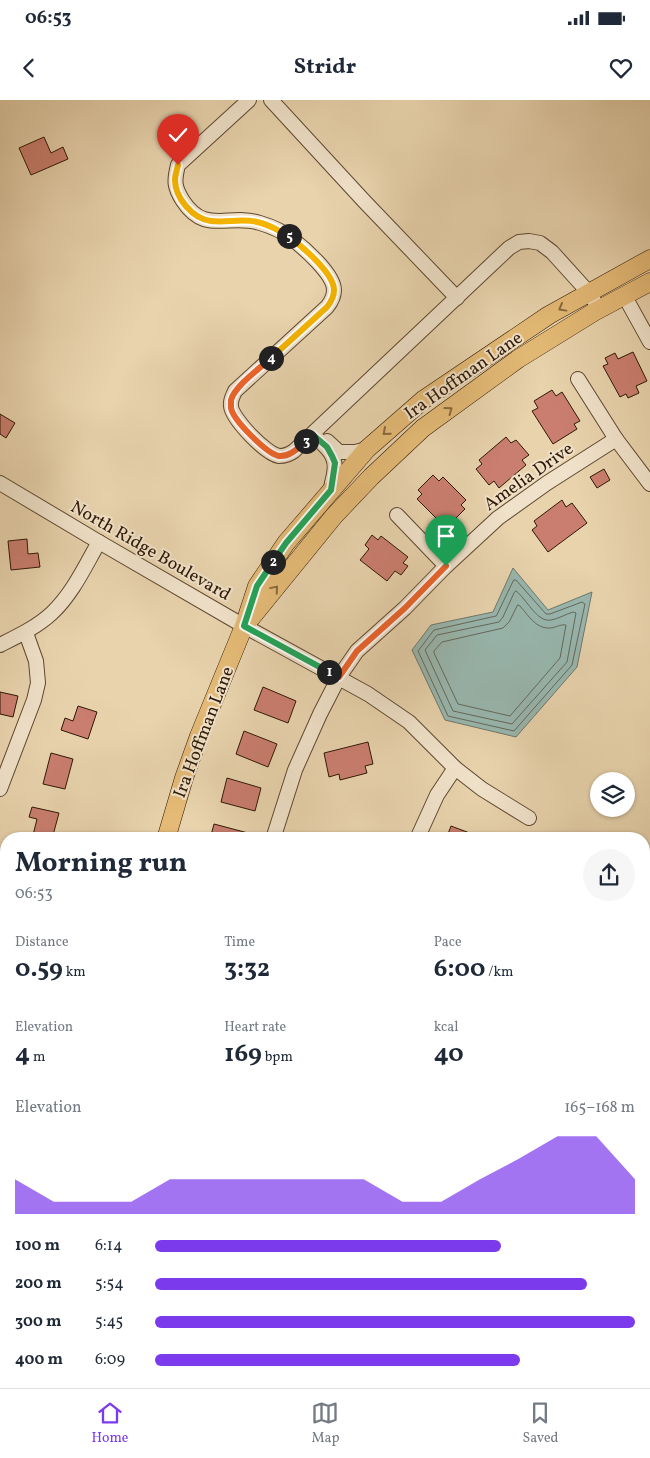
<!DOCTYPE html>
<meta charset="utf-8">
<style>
body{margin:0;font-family:Vollkorn,serif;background:#f6f6f7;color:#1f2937;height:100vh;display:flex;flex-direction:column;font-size:19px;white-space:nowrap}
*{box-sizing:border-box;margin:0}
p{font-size:16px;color:#747a83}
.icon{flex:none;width:28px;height:28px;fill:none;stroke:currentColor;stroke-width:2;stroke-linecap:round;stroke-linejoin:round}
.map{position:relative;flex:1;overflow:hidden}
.drawer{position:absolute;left:0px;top:732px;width:650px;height:556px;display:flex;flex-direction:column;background:#fff;border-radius:20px 20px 0 0;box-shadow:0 1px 4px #0004}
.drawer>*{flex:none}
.buttons{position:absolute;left:590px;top:672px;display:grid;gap:10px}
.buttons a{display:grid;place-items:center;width:45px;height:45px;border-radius:50%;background:#fff;box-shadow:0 1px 4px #0004;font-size:25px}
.pin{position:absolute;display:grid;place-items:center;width:42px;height:42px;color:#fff;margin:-51px -21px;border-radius:50% 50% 50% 0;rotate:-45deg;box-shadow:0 0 5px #0007}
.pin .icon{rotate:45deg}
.km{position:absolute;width:25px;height:25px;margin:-12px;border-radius:50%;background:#222;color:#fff;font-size:14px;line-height:25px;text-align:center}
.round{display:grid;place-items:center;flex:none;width:52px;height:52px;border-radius:26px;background:#f6f6f7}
.headline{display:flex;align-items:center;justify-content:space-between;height:85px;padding:0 15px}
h1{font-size:28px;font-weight:700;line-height:38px}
.stats{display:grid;grid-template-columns:repeat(3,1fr);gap:8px;height:85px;padding:5px 15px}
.stats div{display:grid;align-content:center}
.stats b{font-size:25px;font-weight:700}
.stats small{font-size:14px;font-weight:400}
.stats p{font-size:14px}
.chart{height:140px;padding:10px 15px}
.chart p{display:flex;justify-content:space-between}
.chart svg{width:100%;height:90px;margin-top:5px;fill:#7c3aed;opacity:.7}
ul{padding:0 15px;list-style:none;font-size:16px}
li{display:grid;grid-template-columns:80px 60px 1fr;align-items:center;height:38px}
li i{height:12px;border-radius:6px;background:#7c3aed}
.status{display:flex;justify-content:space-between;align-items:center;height:35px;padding:0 25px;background:#fff;direction:ltr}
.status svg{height:14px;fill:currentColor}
header{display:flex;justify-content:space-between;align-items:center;height:65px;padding:0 15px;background:#fff;font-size:22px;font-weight:700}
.menu{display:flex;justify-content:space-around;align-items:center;height:70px;border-top:1px solid #e0e1e3;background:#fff;font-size:14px;color:#747a83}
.menu a{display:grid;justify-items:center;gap:2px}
.menu .current{color:#7c3aed}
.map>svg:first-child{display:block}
</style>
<div class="status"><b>06:53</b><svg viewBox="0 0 49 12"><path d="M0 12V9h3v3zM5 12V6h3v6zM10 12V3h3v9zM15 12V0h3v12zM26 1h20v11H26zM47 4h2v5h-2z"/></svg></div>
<header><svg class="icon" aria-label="back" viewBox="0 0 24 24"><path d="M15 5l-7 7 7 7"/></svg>Stridr<svg class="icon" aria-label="heart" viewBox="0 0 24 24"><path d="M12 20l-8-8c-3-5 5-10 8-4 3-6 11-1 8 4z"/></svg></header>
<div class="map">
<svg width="650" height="1288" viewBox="0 0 650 1288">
<rect width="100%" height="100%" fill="#e8d3ad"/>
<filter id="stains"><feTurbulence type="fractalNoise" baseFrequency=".004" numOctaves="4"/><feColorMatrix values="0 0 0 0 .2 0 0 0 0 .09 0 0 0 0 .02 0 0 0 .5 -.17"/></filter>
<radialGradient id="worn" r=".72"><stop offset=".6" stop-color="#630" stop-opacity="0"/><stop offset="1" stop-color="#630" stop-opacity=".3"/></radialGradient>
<!-- green -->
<polygon fill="#b9bb87" stroke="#746a46" points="644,873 650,876 650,937 644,934"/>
<!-- water -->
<polygon fill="#98b7af" stroke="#6e776b" points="513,468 548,510 592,492 577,567 516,637 445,620 412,550 431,525 493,512"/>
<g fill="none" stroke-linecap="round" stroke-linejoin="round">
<!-- shore -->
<g stroke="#64685a" stroke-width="1">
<polygon points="514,480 516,480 546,514 550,514 582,502 585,504 572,565 514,631 448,616 418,551 434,530 496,516"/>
<path d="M516,491C526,498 537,523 551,520C558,519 566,514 573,512L576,513L567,562L512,624L453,611L425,550L437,535L499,522L503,517L514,493Z"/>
<path d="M518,505L520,506C528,515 536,529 550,528C555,528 560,524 566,525L560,558L510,616L458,604L434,553V551L442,542L503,528L509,522Z"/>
</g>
</g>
<!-- building -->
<g fill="#ca7e6f" stroke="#2f1805">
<polygon points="44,37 51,53 63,47 68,59 31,75 19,48"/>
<polygon points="633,252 647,281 636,286 639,293 628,298 626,294 620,297 603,266 608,264 605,258 615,253 618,259"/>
<polygon points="552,290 556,296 562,292 580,321 574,324 577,329 553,344 532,311 538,308 534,301"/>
<polygon points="0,314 15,323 6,338 0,334"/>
<polygon points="506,337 511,343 516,340 529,355 522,360 526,365 499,388 494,381 489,385 476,369 482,364 479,360"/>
<polygon points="604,369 610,380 597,388 590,377"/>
<polygon points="433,375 439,381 443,377 466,400 461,405 465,409 449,425 444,420 441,423 417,399 422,394 418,390"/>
<polygon points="562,400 566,407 572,403 587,423 548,452 532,430 537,426 534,421"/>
<polygon points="372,435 378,440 381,436 408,457 403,463 408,466 401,475 395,471 387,481 360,460 369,449 365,445"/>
<polygon points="27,439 28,454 38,453 40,467 11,470 8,441"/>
<polygon points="263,587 296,601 288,623 254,610"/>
<polygon points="0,592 18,596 13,617 0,614"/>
<polygon points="78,606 97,612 88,639 61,630 65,618 73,621"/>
<polygon points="244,631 277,644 268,667 236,654"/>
<polygon points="368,642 373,664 365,666 367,673 340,680 339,674 329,677 324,653"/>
<polygon points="51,653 73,659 65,689 43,684"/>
<polygon points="227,678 261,688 255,711 221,702"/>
<polygon points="32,707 59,713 52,739 46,739 33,735 37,719 29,717"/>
<polygon points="214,724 248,733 246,739 210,739"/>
<polygon points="451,726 475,735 473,739 446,739"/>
<polygon points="644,1078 650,1081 650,1287 639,1282 644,1282 644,1092 645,1089 644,1088"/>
<polygon points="546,1282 631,1282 628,1288 543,1288"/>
</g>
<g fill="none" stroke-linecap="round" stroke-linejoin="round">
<!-- minor casing -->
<g stroke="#5d472f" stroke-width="16">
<g id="minor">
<path d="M249,0L178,65C174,81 174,87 183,101C205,135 229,113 260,123C270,126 282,131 291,138C304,148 334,174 334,190C334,197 331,202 327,207L235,291C233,296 230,300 231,306C232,319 266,354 279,356C285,356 290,354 294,351L491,165L509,148L519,142L529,141L540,143L552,152L590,194L599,209"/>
<polyline points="271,0 364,101 457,198"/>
<polyline points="624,195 650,242"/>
<polyline points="578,279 616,339 650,384"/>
<path d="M313,335C326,347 338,355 334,374C333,380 331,385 331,390"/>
<polyline points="327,341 339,352 355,352 367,349"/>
<polyline points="0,383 99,442 244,526 368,594 409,622 455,668 482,689 529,718"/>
<polyline points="397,415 446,466"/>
<path d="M0,545C18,536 37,527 52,513C73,493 85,466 99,442"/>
<polyline points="0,689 34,600 38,583 36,561 26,533"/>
<polyline points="273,739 295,670 320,614 339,577 357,551 405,508 446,466 498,418 547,383 616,339"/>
<polyline points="417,739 437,695 455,668"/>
<polyline points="0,829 6,831"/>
<polyline points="644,966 650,969"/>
<polyline points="644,999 650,1002"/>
<polyline points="644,1037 650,1040"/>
<polyline points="644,1072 650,1075"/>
<polyline points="335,1282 348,1288"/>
<polyline points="460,1288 463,1282"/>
</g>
</g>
<!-- major casing -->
<g stroke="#2f1805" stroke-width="19">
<g id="major">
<polyline points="251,518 334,416 371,377 423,328 518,259 594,212 650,182"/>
<polyline points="166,739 184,678 199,636 244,526 257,486 286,443 367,349 423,300 549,215 650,159"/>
<polyline points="0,1214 6,1205"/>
<polyline points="0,1239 6,1228"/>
</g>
</g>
<!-- minor -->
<use href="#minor" stroke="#f0e2ca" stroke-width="14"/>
<!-- major -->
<use href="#major" stroke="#e4ba76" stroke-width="18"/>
</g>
<!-- one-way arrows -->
<defs><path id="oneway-chevron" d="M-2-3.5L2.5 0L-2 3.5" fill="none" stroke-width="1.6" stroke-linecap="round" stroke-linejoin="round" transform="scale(1.25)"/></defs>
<g stroke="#8a693e">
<use href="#oneway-chevron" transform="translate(562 208) rotate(151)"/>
<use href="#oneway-chevron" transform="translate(449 310) rotate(-36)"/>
<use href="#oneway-chevron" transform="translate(386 332) rotate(139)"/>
<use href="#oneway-chevron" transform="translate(275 489) rotate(-50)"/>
</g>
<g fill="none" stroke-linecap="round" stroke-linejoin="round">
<!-- split-1 casing -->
<g stroke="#fff" stroke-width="10">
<polyline id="split-1" points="329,572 339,577 357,551 405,508 446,466"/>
</g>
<!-- split-2 casing -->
<g stroke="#fff" stroke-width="10">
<polyline id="split-2" points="273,462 257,486 244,526 329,572"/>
</g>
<!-- split-3 casing -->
<g stroke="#fff" stroke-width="10">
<polyline id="split-3" points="273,462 286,443 331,390 335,363 332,356 327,347 313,335 306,341"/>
</g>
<!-- split-4 casing -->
<g stroke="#fff" stroke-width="10">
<path id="split-4" d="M271,258C259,269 235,286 231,300C231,301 231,307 231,308C233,320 267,354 279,356C290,357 298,348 306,341"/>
</g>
<!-- split-5 casing -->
<g stroke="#fff" stroke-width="10">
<path id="split-5" d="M271,258L327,207C331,202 334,197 334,190C334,173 302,147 289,136"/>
</g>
<!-- split-6 casing -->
<g stroke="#fff" stroke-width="10">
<path id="split-6" d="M178,65C177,70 175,75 175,80C175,98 193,119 211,121C227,123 242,118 257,122C269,124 279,131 289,136"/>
</g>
<!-- split-1 -->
<use href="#split-1" stroke="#f0652b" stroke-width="6"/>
<!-- split-2 -->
<use href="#split-2" stroke="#22a559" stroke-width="6"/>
<!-- split-3 -->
<use href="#split-3" stroke="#22a559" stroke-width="6"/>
<!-- split-4 -->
<use href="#split-4" stroke="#f0652b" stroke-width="6"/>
<!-- split-5 -->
<use href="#split-5" stroke="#f5b400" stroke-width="6"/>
<!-- split-6 -->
<use href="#split-6" stroke="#f5b400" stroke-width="6"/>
</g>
<g text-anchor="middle" stroke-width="4" stroke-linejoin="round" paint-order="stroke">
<!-- street labels -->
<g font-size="18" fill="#2f1805" stroke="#f0e2ca">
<text transform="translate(463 275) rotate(-35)" y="6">Ira Hoffman Lane</text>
<text transform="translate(528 376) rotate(-35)" y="6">Amelia Drive</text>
<text transform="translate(151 450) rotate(30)" y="6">North Ridge Boulevard</text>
<text transform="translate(203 632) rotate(-69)" y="6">Ira Hoffman Lane</text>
</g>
</g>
<rect width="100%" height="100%" filter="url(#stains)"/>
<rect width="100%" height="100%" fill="url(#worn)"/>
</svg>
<div class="buttons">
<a><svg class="icon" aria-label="layers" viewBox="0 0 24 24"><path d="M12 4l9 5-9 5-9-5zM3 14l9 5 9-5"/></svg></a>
</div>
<div class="pin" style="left:446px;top:466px;background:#1e9e55"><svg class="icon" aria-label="arrive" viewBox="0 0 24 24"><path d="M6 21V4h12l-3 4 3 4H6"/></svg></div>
<div class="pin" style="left:178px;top:65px;background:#d93025"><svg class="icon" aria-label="check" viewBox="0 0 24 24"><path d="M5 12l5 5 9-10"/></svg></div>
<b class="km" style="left:329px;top:572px">1</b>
<b class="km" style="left:273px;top:462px">2</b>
<b class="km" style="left:306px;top:341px">3</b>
<b class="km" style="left:271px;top:258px">4</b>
<b class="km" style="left:289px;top:136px">5</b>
<section class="drawer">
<div class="headline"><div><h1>Morning run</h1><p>06:53</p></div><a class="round"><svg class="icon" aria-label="share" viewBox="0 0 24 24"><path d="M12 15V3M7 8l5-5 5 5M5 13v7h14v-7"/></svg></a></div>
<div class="stats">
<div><p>Distance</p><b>0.59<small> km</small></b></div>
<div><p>Time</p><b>3:32</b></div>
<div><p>Pace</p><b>6:00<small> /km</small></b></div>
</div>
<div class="stats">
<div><p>Elevation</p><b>4<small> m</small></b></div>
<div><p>Heart rate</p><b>169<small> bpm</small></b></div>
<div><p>kcal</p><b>40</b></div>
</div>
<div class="chart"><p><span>Elevation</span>165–168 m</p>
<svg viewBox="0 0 160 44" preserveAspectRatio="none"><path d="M0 44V27L10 38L20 38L30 38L40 27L50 27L60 27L70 27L80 27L90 27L100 38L110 38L120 27L130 17L140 6L150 6L160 27V44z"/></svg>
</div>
<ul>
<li><b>100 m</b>6:14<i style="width:72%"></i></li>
<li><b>200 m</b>5:54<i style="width:90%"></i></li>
<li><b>300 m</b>5:45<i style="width:100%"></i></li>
<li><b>400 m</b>6:09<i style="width:76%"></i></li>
</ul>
</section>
</div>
<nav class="menu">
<a class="current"><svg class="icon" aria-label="home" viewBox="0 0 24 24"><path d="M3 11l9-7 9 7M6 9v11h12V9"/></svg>Home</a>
<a><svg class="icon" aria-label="map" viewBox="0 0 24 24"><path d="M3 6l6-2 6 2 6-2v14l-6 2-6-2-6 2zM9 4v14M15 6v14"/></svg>Map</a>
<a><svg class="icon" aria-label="saved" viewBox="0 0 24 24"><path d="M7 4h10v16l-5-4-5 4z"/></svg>Saved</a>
</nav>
